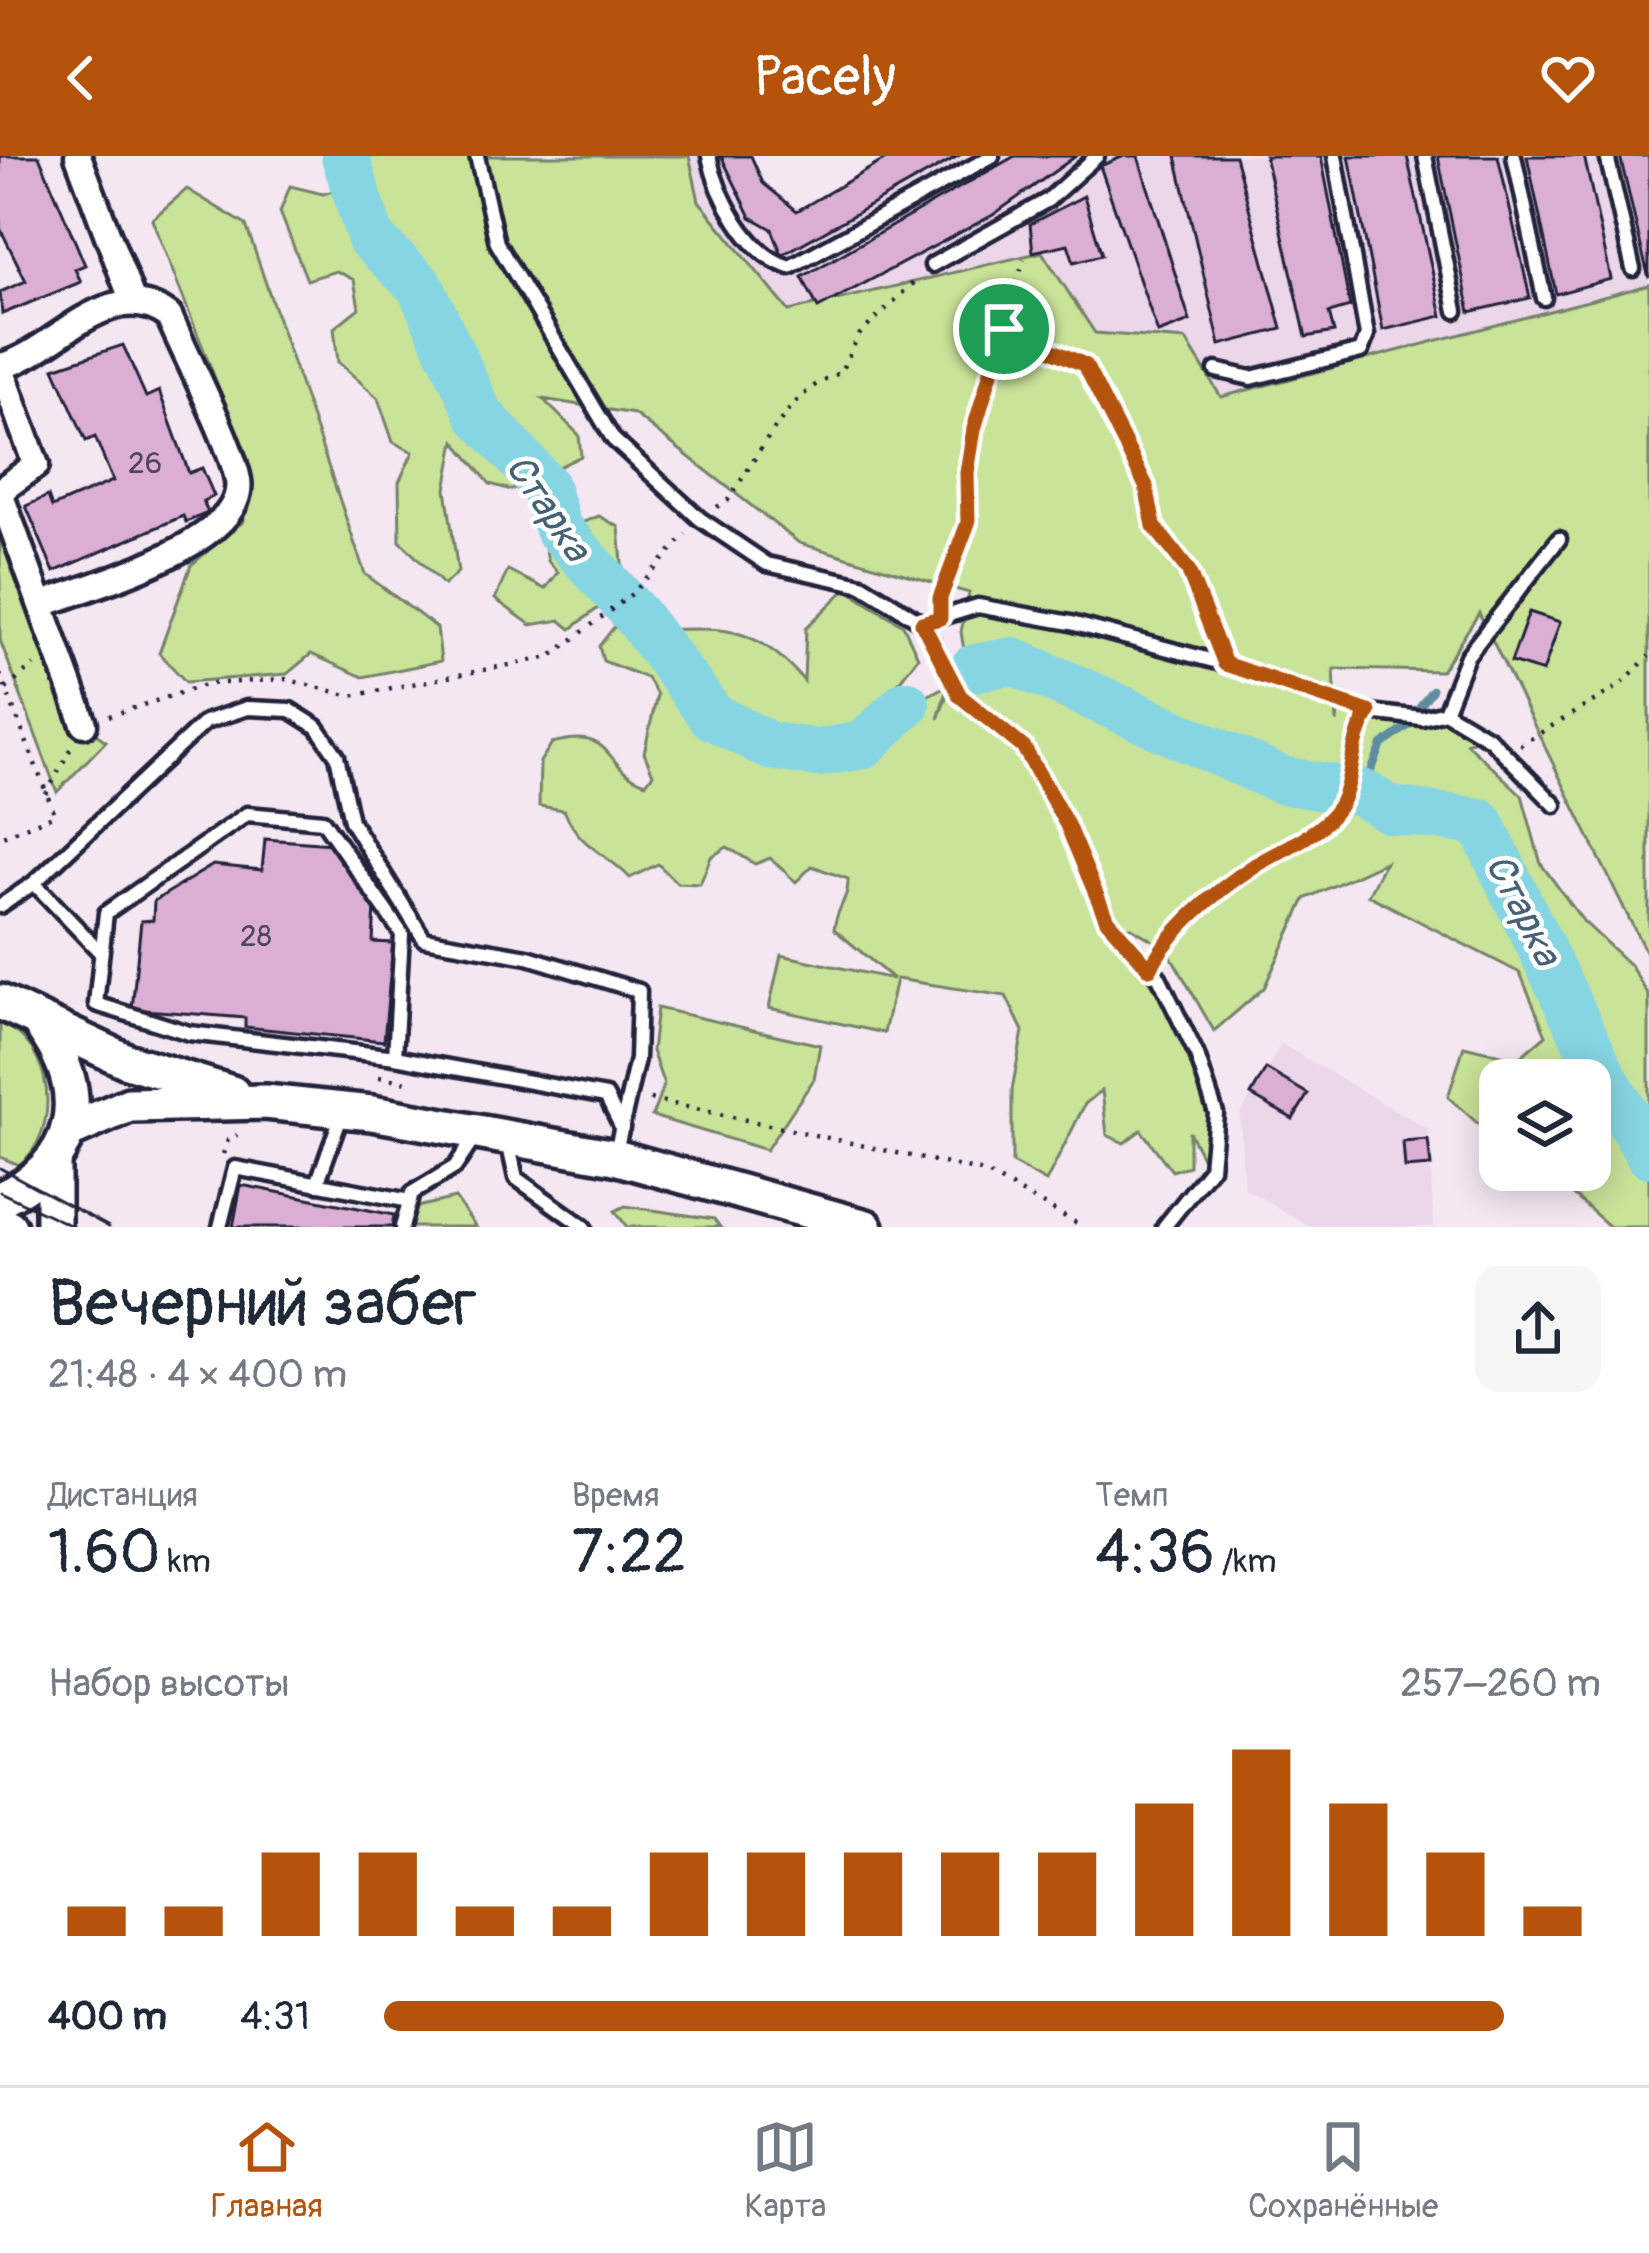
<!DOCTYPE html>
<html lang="ru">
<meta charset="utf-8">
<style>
body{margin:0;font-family:Pangolin,sans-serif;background:#f6f6f7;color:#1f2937;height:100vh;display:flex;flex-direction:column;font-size:45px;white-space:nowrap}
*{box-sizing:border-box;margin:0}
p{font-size:39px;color:#747a83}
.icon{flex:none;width:66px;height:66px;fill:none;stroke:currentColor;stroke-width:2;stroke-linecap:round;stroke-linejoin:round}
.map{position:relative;height:1071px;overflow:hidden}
.sheet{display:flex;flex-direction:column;background:#fff;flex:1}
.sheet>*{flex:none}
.buttons{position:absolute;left:1479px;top:903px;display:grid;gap:24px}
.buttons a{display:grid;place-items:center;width:132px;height:132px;border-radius:24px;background:#fff;box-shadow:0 6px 30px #0003;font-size:60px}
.pin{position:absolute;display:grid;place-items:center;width:102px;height:102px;color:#fff;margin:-51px;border:6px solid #fff;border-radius:50%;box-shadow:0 3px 12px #0007}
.round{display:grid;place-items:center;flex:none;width:126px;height:126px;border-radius:24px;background:#f6f6f7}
.summary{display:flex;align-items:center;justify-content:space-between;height:204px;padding:0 48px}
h1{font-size:66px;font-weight:600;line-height:90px}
.stats{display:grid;grid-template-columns:repeat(3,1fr);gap:18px;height:204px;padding:12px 48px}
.stats div{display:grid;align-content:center}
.stats b{font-size:60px;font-weight:600}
.stats small{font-size:33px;font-weight:400}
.stats p{font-size:33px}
.chart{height:336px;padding:24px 48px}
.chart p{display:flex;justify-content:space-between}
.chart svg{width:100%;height:216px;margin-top:12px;stroke:#b45309;stroke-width:6}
ul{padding:0 48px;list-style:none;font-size:39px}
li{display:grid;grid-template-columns:192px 144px 1fr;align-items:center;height:90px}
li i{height:30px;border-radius:15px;background:#b45309}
header{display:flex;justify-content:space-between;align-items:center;height:156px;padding:0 48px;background:#b45309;color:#fff;font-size:54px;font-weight:600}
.menu{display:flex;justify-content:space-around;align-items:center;height:168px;border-top:3px solid #e0e1e3;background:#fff;font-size:33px;color:#747a83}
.menu a{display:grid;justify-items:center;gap:6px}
.menu .active{color:#b45309}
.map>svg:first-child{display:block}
</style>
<header><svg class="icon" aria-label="back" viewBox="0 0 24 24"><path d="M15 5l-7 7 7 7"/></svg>Pacely<svg class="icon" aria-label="heart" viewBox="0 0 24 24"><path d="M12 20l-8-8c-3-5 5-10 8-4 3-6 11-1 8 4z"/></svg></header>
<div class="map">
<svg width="1649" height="1071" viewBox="0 0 1649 1071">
<rect width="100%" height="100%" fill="#f4e7f2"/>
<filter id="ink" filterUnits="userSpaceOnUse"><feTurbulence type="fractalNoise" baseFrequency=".00833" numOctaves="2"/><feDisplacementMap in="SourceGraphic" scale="24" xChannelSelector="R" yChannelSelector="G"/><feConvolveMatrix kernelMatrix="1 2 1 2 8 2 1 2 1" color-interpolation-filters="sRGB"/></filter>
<g filter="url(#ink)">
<!-- built -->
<g fill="#ecd6e9">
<polygon points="689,0 751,0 763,27 798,55 891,0 1649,0 1649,129 1220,241 1186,184 1095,177 1041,96 789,155 699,45"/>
<polygon points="1281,888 1428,973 1434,1071 1311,1071 1244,1032 1240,959"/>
</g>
<!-- green -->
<g fill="#c9e399" stroke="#76826a" stroke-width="3">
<path d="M345,0H689L699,45L789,155L1042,96L1095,177L1186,184L1221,241L1649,129V803L1479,457L1441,515L1334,513L1337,567L1338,549L1442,564L1482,582L1466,587L1522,639L1541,708L1583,765L1630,809L1649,840V1071H1610L1545,1014H1590V924H1500V987L1448,941L1464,890L1518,903L1546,879L1520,817L1368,739L1385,706L1305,743L1264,832L1214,875L1167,793L1130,771L1117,782C1155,832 1205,890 1211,956C1212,971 1205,989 1203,1003L1189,976V1010L1172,1015L1141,974L1124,987L1107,979L1102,934L1085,948L1046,1026L1012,1007V934L1023,875L1006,840L896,823L884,877L769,852L781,799L893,823L834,773C836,753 849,743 848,723L812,710L796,726L770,702L755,708L727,691L711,701L700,728L677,727L658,708L630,722C605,695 580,693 564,654L539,650L540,606L552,587C618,570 600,612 646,627L653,618L644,597L657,539L647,522L603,505L599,490L614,471C698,482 741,449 804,525L806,472L846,433L903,469L918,501L858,579L806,601L864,591L908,550L948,529L938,563L964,494L961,476L969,437L799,387L634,258L543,243L579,279L581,300L511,334L490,328L455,285L446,333L458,416L444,429L400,385L399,326L413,296L393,286L378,242L338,206L334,172L359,152L354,124L336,115L307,124L280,56L290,30L323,38L351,30Z"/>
<polygon points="187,33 246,69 365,418 437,472 441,505 363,521 311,498 287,518 186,526 159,497 191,409 244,365 245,298 152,63"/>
<polygon points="0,355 71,561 106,585 57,636 0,484"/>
<polygon points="599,360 619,371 624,432 571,473 560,464 531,469 495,443 508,414 545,433 558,416 548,405 543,382"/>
<polygon points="657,852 820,889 814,923 766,994 652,960 664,929 652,895"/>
<path d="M0,867C54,886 63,976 19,1009L0,1001Z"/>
<polygon points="455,1042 476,1071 410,1071 413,1052"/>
<polygon points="625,1050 714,1063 720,1071 627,1071 615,1055"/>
</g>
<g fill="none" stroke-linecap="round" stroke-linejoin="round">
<!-- stream -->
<g stroke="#5e8da0" stroke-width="8">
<polyline points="1415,557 1432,534"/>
<polyline points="1362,637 1382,589 1411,568"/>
</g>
<!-- river -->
<g stroke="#86d5e3" stroke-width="48">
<polyline points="345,0 371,83 420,130 479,258 545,330 558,373 636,459 712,560 770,590 817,597 863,589 906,548"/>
<polyline points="974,512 1013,505 1281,624 1362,637 1391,654 1480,666 1604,922 1649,998"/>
</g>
</g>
<!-- building -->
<g fill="#dbafd4" stroke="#22223b" stroke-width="3">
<polygon points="0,0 39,0 85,109 75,113 81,126 2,158 0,136 26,125 0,72"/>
<polygon points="721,0 751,0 763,27 797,55 891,0 958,0 782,99 772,73 751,61"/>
<polygon points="1015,0 1076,0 993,59 818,152 802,121"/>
<polygon points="1124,0 1138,0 1190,165 1158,177 1100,10"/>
<polygon points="1176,0 1235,0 1282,173 1220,189"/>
<polygon points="1265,0 1321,0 1350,151 1329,157 1334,176 1306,181"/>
<polygon points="1349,0 1407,0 1442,160 1383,174"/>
<polygon points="1438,0 1498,0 1530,142 1470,156"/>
<polygon points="1527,0 1584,0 1611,123 1556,138"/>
<polygon points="1620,0 1649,0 1649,122 1643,99"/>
<polygon points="1084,40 1102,99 1074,106 1068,88 1033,96 1030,68"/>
<polygon points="123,189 146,241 159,235 189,317 202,312 214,340 203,345 208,357 186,366 183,360 54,416 26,350 48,340 52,351 113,325 95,281 86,285 54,212"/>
<polygon points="1529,456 1560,466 1543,516 1511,506"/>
<polygon points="265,683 332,688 375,751 373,786 393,787 384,885 245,871 245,862 132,853 141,765 153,764 154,745 213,709 262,714"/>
<polygon points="1266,913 1308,938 1293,963 1251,939"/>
<polygon points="1428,984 1431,1010 1405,1012 1403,986"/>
<polygon points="241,1029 394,1059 392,1071 233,1071"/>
</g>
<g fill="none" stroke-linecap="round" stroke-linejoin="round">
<!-- lane casing -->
<g stroke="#22223b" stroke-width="21">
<g id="lane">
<polyline points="477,0 497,87 613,283 700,363 767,408 862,429 923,467 960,540 1024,592 1067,669 1107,764 1159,821 1197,899 1216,957 1211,1012 1164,1071"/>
<path d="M709,0C717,39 748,100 790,111L992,0"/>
<polyline points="1425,0 1456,155"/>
<polyline points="1514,0 1544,142"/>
<polyline points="1607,0 1633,113"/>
<polyline points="932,109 1048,44 1097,0"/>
<polyline points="1216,214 1251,222 1361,195 1367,179 1335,0"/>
<polyline points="923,467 978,450 1071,467 1225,508 1369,556 1422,562 1445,556 1467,500 1559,383"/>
<polyline points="1445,556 1490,583 1555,649"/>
<polyline points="34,727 101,797"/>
<polyline points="0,750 34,727 205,566 247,552 290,554 317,571 337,600 351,665 424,783 528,801 639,835 637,903 615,1000"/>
<polyline points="395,901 402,778 323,665 247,658 106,757 96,848 189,877 388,900 395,901 606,940 622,972"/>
<polyline points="508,986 516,1022 584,1071"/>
<polyline points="317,1028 343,955"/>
<polyline points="220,1071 235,1012 410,1045"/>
<polyline points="402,1071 412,1037 455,1011 475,981"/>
</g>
</g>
<!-- street casing -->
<g stroke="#22223b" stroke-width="33">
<g id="street">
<polyline points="78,0 133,146"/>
<path d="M0,210C52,200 108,116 169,160C186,200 231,287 238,324C248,387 89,430 43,448"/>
<polyline points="0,335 36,309 1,213"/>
<polyline points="0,337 84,568"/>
</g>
</g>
<!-- secondary casing -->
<g stroke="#22223b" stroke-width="42">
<g id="secondary">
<polyline points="0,846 127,905 232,937"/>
<polyline points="69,975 129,949 265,946 372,957 615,1001 866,1071"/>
<path d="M0,1043C80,1006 91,937 41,869"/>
<polyline points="0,1067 9,1071"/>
<polyline points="53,1071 53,1006"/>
</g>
</g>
<!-- path -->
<g stroke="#22223b" stroke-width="4.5" stroke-dasharray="3 9" stroke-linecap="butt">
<polyline points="1003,173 1085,209 1146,330 1154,370 1188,414 1215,484"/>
<path d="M717,351L728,344C757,303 789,232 840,217L859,179L919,121"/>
<polyline points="941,439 968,367 967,317 974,273 1024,103"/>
<polyline points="0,518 55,659 0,681"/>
<polyline points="6,533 34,509"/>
<polyline points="109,560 208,528 285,523 351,540 550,501 633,437 686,378"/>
<polyline points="1520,589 1619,530 1649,500"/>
<polyline points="46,638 71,592"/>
<polyline points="1160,793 1251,713 1298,686 1338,652 1359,571"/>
<polyline points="379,921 409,926"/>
<polyline points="650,943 984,1016 1084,1071"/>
<polyline points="223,998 228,984 237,979"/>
</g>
<!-- lane -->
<use href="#lane" stroke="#fff" stroke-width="12"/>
<!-- street -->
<use href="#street" stroke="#fff" stroke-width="24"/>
<!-- secondary -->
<use href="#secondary" stroke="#fff" stroke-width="33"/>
<!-- tram -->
<g stroke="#22223b" stroke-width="3">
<polyline points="0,1012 109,1071"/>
<polyline points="0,1036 74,1071"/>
</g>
</g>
</g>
<g fill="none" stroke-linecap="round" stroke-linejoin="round" filter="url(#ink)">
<!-- route casing -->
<g stroke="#fff" stroke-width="24">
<path id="route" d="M1004,173L1085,209L1146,330L1154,370L1188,414L1225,508L1369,556C1348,588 1355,626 1338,652C1320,679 1280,694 1254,710C1216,735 1170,773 1150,813L1107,764L1067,669L1024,592L960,540L922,467L940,462V442L968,367L967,317L974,273Z"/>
</g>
<!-- route -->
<use href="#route" stroke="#b45309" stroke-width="15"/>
</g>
<g text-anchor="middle" stroke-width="9" stroke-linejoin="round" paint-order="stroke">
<!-- number labels -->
<g font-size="30" fill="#504561">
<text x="145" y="317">26</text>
<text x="256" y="790">28</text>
</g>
<!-- water labels -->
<g font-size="39" font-style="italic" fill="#456176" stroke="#fff">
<text transform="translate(549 351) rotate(56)" y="14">Старка</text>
<text transform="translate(1524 753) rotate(63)" y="14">Старка</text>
</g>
</g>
</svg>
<div class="buttons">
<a><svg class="icon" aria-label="layers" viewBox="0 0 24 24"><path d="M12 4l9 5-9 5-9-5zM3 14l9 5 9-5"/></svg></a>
</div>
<div class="pin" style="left:1004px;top:173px;background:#1e9e55"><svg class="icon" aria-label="arrive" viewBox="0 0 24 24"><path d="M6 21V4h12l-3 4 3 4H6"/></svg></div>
</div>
<section class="sheet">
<div class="summary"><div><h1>Вечерний забег</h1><p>21:48 · 4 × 400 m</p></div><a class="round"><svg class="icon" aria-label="share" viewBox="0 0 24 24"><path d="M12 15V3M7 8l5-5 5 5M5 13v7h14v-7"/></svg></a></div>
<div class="stats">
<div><p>Дистанция</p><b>1.60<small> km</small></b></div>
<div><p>Время</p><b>7:22</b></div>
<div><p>Темп</p><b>4:36<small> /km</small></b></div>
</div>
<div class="chart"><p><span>Набор высоты</span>257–260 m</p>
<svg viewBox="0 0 160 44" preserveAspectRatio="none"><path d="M5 44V38M15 44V38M25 44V27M35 44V27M45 44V38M55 44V38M65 44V27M75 44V27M85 44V27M95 44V27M105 44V27M115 44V17M125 44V6M135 44V17M145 44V27M155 44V38"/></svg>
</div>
<ul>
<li><b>400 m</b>4:31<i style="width:92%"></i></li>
</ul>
</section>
<nav class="menu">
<a class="active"><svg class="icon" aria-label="home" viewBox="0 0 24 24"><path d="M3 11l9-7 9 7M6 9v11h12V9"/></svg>Главная</a>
<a><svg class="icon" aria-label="map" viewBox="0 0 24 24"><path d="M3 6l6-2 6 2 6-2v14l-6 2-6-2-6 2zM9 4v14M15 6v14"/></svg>Карта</a>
<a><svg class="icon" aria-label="saved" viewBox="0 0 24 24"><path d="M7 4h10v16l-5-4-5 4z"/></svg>Сохранённые</a>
</nav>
